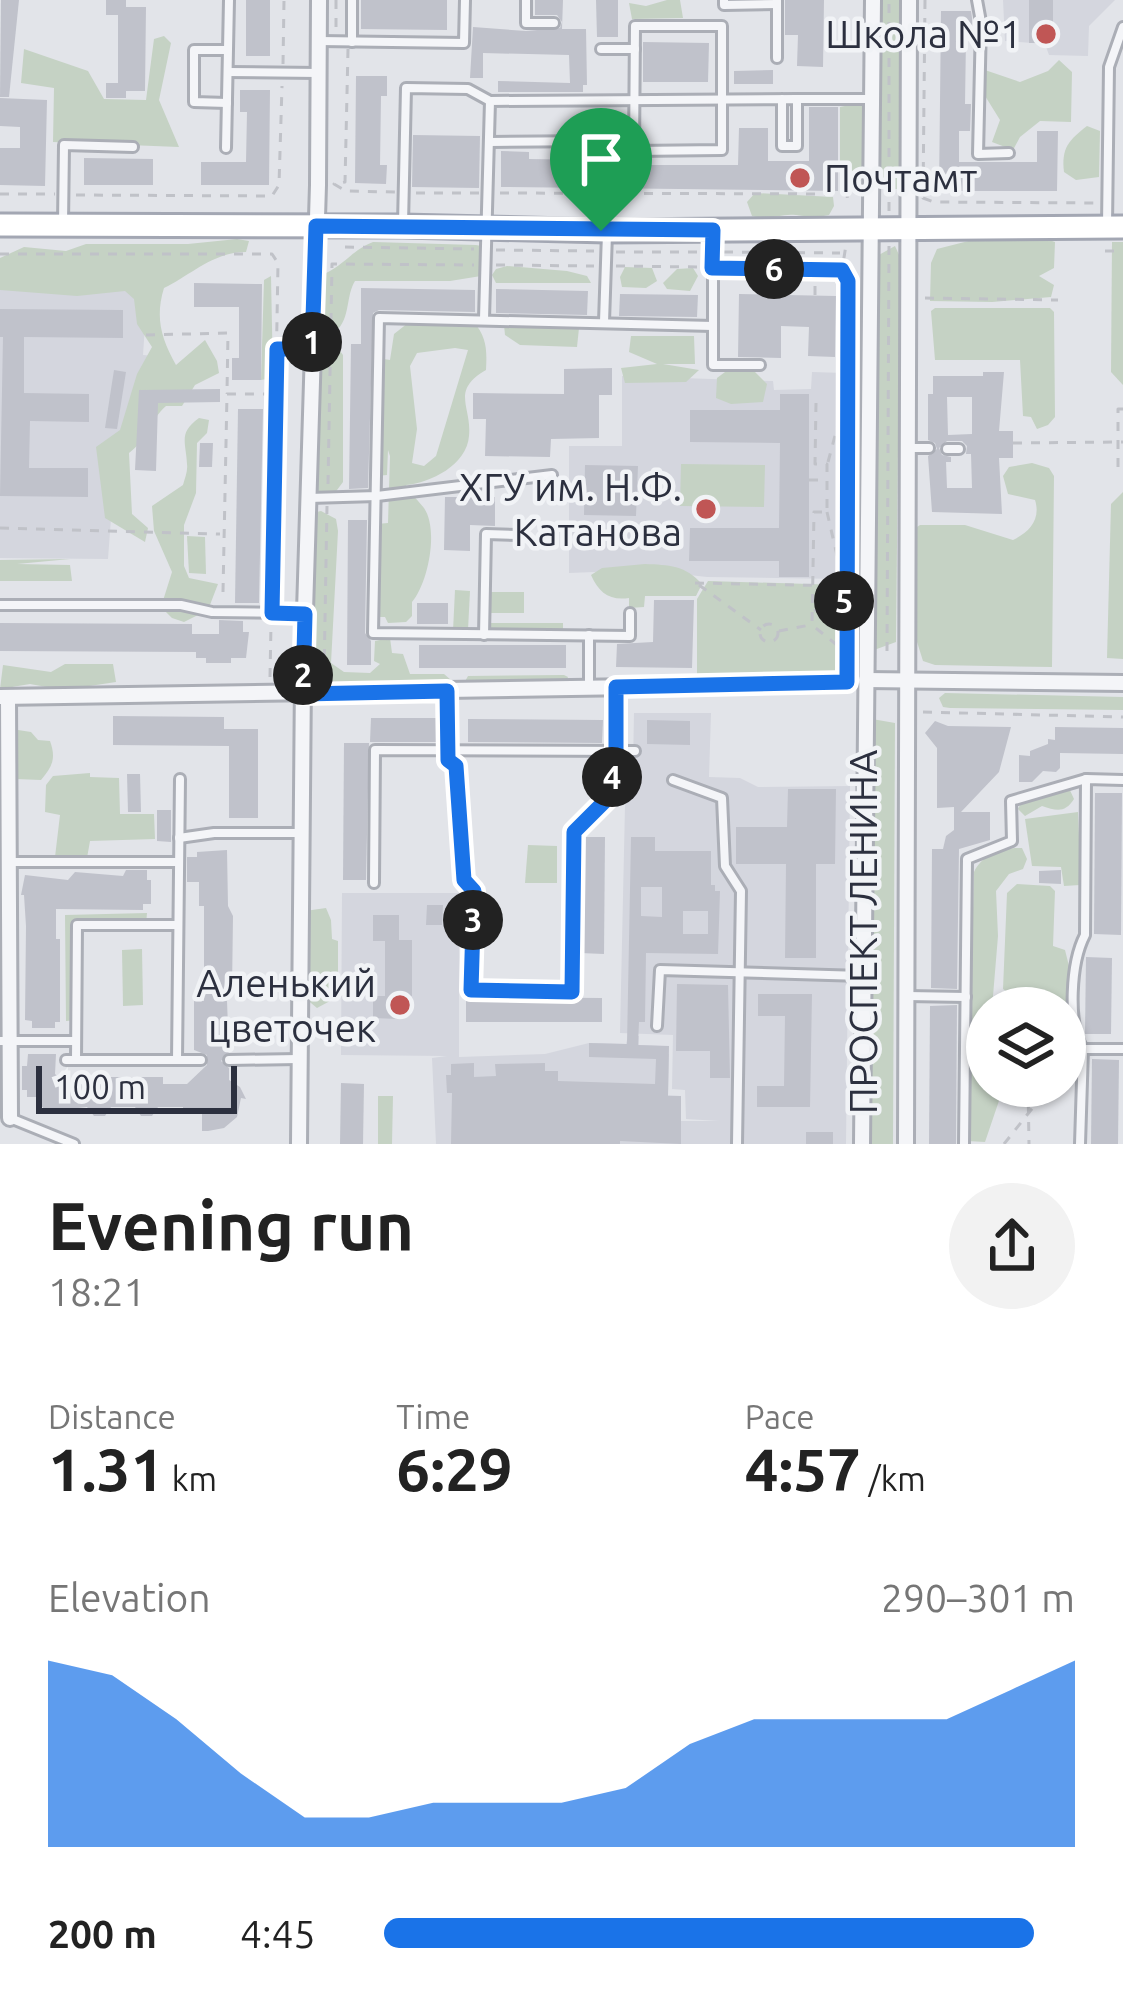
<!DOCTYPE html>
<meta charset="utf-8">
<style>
body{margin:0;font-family:Ubuntu,sans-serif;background:#f2f2f2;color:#222;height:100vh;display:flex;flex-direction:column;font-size:45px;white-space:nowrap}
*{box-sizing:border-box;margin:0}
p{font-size:39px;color:#767676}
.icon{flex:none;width:66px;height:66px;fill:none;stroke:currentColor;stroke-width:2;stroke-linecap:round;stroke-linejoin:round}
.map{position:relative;height:1144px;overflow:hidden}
.side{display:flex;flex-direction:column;background:#fff;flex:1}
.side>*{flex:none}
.fabs{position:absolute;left:966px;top:987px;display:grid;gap:24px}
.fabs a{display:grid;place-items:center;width:120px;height:120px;border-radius:50%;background:#fff;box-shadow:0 3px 9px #0004;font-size:60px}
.scale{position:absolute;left:36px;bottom:30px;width:201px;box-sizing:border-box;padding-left:12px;border:6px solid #2c303f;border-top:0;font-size:33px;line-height:42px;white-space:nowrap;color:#2c303f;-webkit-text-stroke:9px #f1f3f6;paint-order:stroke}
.pin{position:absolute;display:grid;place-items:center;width:102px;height:102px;color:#fff;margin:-123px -51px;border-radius:50% 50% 50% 0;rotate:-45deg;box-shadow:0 0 12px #0007}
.pin .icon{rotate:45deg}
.km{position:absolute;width:60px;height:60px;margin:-30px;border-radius:50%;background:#222;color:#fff;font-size:33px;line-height:60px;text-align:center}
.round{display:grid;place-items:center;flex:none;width:126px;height:126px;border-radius:63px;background:#f2f2f2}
.headline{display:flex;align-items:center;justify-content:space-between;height:204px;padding:0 48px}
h1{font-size:66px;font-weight:700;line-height:90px}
.figures{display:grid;grid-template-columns:repeat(3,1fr);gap:18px;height:204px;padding:12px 48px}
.figures div{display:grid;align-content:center}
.figures b{font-size:60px;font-weight:700}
.figures small{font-size:33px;font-weight:400}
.figures p{font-size:33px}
.chart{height:336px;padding:24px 48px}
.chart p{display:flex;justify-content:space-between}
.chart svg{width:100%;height:216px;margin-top:12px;fill:#1a73e8;opacity:.7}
ul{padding:0 48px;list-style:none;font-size:39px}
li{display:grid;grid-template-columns:192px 144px 1fr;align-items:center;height:90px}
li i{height:30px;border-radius:15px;background:#1a73e8}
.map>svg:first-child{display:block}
</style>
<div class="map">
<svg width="1123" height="1144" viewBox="0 0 1123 1144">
<rect width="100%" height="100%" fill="#e2e4e9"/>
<!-- built -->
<g fill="#d4d6de">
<polygon points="1003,0 1115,0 1089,26 1088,56 1049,55 1045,44 1005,41"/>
<polygon points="0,265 149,266 143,355 168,357 116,450 108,559 0,558"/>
<polygon points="812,372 844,373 842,579 707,577 645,570 569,573 569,446 622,446 622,376 773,381 774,390 811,389"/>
<polygon points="634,713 711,713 709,777 740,778 758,787 850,786 846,1144 436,1144 432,1058 447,1056 341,1055 342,893 459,893 459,1057 545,1054 589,1043 626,1044 628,1036 639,1036 639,1045 662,1046 662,1054 669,1054 668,1095 681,1096 681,1121 719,1121 686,1119 685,1090 672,1089 673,1035 620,1033 625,806 633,766"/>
</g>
<!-- green -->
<g fill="#c5d2c4" fill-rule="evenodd">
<polygon points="667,0 680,0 683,18 632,19 629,3 646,6"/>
<polygon points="877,0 903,0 901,189 876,189"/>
<polygon points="164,36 171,43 159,100 179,147 53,142 54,88 21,83 24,49 88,71 104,99 146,100 154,39"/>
<polygon points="1059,60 1072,72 1071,122 1040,121 1020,137 1013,150 992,142 1000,120 982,91 979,68 1020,82 1048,71"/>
<polygon points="864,102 863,171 861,181 848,185 841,180 840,174 840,107"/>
<path d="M1087,126L1100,131L1099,177L1076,180L1064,172C1061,148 1069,140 1087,126Z"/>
<path d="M755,193L833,197L834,206L829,215C815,218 810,217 796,215C781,213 770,221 752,216L747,202Z"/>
<polygon points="996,234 1031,234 1055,242 1054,268 1039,276 1054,285 1051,297 992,302 930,301 931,263 937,249"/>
<path d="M237,239L249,241L246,252C213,252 191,275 164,288C155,317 161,338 176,365L205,340L217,361L219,373L195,385L182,406H166C149,421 148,439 129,453L132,514L148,528L145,542L105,518L96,447L120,430L137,374L152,347L137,324L134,299L125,291L77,296L0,290V258L24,247L66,251L86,244H188Z"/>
<path d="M373,242L476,245L487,247L492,254L481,276L450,281H355C346,296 350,315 339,328L314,330L319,276C344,267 350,251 373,242Z"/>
<polygon points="1112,242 1123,242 1123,385 1111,372"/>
<polygon points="895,246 900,257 896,642 874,650 877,256"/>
<polygon points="507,266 567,271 587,276 591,283 496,283 492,275 496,269"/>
<polygon points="625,267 652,268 657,281 646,288 622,287 620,277"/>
<polygon points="693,268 698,276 690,291 667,289 663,283 677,269"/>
<polygon points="271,276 273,378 261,380 264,280"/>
<polygon points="935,308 1050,308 1054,312 1055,417 1048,425 1037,429 1031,417 1023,416 1020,360 935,360 931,311"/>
<path d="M473,321C487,337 487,350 486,370C450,391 472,406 469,436C467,465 430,483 406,485C411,495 418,500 424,508C439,530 428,583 412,602V616L406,622L388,623L385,617H376L377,524L388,523L390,456L388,450L387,475L376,476L377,358L390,360L394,334L408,323L465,327ZM455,348L468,350L436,456L424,466L412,463L417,429L410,366L417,353Z"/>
<polygon points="504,325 579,328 577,347 520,345 505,335"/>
<polygon points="631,336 694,336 695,364 663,364 699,370 686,382 625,383 621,368 657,364 629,352"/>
<polygon points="337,347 343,355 343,482 334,494 322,495 313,486 315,356 324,348"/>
<polygon points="753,370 767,384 763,402 731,404 716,398 717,378 725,372"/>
<path d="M199,418L209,420L207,433L197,443L196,493L184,525V566L189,578L218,584L208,610L184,622L172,618L161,607L172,572L154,531L152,506L183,485C185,478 188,471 187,464C186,442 178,433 199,418Z"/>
<path d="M1032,463L1049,468L1054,476L1052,667L935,665L923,661L913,629L914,529L920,525H965L1013,540C1030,532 1041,519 1035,500L1008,494L1003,476L1009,467Z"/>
<polygon points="681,464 765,465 764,507 680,506"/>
<polygon points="1123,492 1123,659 1107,658 1111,504"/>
<polygon points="321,511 336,519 338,531 331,663 344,672 370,673 380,664 374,661 375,641 390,638 392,653 403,654 410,674 444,674 451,680 447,687 309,687 312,513"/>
<polygon points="187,536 205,537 206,574 189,573"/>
<polygon points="70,559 17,564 70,565 72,581 0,581 0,560"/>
<path d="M645,564C669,565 685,565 702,584L696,596H645L644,607L629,608V598C610,601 599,593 591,575L602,568Z"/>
<polygon points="708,581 841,585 840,677 697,679 697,599"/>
<polygon points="455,590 470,591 468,630 453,631"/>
<polygon points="490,592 524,592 524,613 491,613"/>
<polygon points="487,623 563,623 563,630 488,630"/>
<polygon points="65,664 113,664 116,682 63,690 30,684 0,689 3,665 51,672"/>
<polygon points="564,675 568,677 566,682 468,686 464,683 468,676"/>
<polygon points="945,693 1123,697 1123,710 950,708 943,707 939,698"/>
<polygon points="872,719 895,723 893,1144 870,1144"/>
<path d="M18,730L31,732L38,740L50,741C56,758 53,766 41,780L16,779C10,765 7,742 18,730Z"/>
<polygon points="90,773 90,777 119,778 120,814 154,814 155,839 90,841 87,858 55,857 60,815 45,812 46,785 53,776"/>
<path d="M1068,786L1074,799C1065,813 1057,811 1042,806L1025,816L1018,809L1022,801Z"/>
<polygon points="1078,812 1080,860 1084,812 1079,925 1080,885 1064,886 1061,867 1032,866 1025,819"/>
<polygon points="528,845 557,846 557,883 525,883"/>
<path d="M1022,848L1027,859L1023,869L1009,874L996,891L998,936L992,1008H987V1086H1004L985,1142L967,1141L974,872C982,854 1004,847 1022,848Z"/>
<polygon points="1017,884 1050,886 1055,891 1053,946 1065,950 1069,966 1070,1026 1076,1053 1065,1078 1065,1008 1037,1008 1042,997 1012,995 1003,989 1007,893"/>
<polygon points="326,908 331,920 332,939 338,941 338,977 332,979 330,1001 317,1008 299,993 305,911"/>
<polygon points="147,913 146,925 77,925 77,1020 66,1021 65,915"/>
<polygon points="142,949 143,1005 123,1006 122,950"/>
<polygon points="378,1096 393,1096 392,1144 378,1144"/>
</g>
<!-- building -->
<g fill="#c0c2cb" fill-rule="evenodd">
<polygon points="1,0 19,0 9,97 0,97"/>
<polygon points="106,0 126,0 126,7 146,7 145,91 126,91 126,98 106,98 106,83 118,83 118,15 106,15"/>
<rect x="246" y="0" width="24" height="56"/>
<polygon points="361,0 447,0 447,30 361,29"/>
<polygon points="535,0 563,0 562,29 586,29 587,85 583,85 583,92 498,92 498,81 570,83 569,55 483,53 483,78 470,78 473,27 526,31 560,28 562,22 557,15 535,15"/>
<polygon points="596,0 618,0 618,37 597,37"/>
<polygon points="785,0 824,0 823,67 797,66 798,35 785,35"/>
<rect x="1029" y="0" width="24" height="43"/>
<polygon points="941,11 971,11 972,18 972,38 966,38 965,104 971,104 970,131 959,131 959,162 1037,162 1037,131 1058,131 1057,191 939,191"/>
<polygon points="643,42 709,43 708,82 643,82"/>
<polygon points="773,70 773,84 734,84 734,71"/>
<polygon points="356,76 387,76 387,96 381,96 380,165 387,165 386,184 355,183"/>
<polygon points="240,90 270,90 269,185 201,185 201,162 246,162 247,112 240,112"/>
<polygon points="0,98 47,100 45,186 0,185 0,148 20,148 20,127 0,126"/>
<polygon points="809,107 838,107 838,191 501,187 501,151 529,152 529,159 594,160 594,152 622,152 622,165 738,165 739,128 768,128 768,161 809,161"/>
<polygon points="413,135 480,136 479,188 412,187"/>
<polygon points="84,158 153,159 153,185 84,185"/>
<polygon points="194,283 262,284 261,380 232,380 232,358 239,358 239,307 194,307"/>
<polygon points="361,288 475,290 475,312 379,310 373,313 368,488 349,489 351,344 361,344"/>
<polygon points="496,289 588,291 587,315 496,313"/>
<polygon points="620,294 698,295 697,317 619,316"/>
<polygon points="739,294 836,296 835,357 808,356 809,327 781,326 781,358 738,357"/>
<polygon points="0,309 123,310 123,338 24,337 24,393 89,394 89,422 30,421 29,468 88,468 88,497 0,496 3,337 0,337"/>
<polygon points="612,368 612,395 599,395 599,438 551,439 550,457 485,456 486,419 473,419 473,393 564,394 564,369"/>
<polygon points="114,370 126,372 117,429 105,428"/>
<path d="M983,372H1004L999,431H1013V458H999L1002,514L932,512L928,456L937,449L935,443L928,440V394H933V376H983ZM947,397H972V434L948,435ZM947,441H962L967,446L966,454H971L972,488H947L946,462H951V457L942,455L939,448Z"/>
<polygon points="220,389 220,402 158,403 156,471 135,470 139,390"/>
<polygon points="780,394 809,394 809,577 779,577 779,561 689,561 690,528 779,528 780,443 690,442 690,410 780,410"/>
<polygon points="238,409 263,409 259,603 235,603"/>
<polygon points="200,443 213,443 212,467 199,467"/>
<polygon points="585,465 638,466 636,516 584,515"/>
<polygon points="445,497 495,497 495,526 470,525 470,551 444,550"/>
<polygon points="348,520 367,520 365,633 371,641 371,665 347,665"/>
<polygon points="654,600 694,600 692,668 616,667 617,644 653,642"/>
<rect x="417" y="603" width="31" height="21"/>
<polygon points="219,620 243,621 243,632 249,632 246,658 231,658 231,663 206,663 206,658 196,658 196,652 0,651 0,623 192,624 192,634 219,634"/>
<rect x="419" y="645" width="147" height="23"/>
<polygon points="113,716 224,717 224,729 258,729 258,818 229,818 229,746 113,745"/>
<polygon points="371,718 439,718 439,742 370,742"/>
<polygon points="468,719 603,720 602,743 468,742"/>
<polygon points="647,720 690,721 690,745 647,744"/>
<polygon points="935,721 948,726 1011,727 999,772 961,812 990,812 990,840 959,849 957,989 931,988 932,849 943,849 946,836 954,830 954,807 937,808 937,748 925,733"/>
<polygon points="1055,727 1123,728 1123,754 1060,753 1060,768 1056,772 1043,771 1032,782 1019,782 1019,755 1030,756 1030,751 1048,744 1048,739 1055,740"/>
<polygon points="344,743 369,743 366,880 343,880"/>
<polygon points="127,774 140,774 141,812 128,812"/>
<polygon points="788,789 836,789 835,864 816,864 816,958 785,958 786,864 736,864 736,827 787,827"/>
<polygon points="1095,793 1122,793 1121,935 1094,934"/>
<polygon points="157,810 171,810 171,842 157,841"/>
<polygon points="581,837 605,837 604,954 580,953"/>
<path d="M631,837H655V851H711V885H715V891H720L718,954L646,953L645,1022H639L638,1045L669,1046L668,1096H681V1144L620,1141V1144H451L452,1093H447L446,1075H451V1064L474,1063V1077L496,1076L495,1064L545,1063V1071H558V1081L655,1084L656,1059L589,1057V1043L627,1044ZM641,887H662V917L641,916ZM683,911H708V934H683Z"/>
<polygon points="227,850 228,906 233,916 232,990 227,1001 229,1052 221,1061 229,1068 229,1080 240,1087 246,1099 241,1098 237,1117 224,1128 208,1131 202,1131 202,1112 183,1112 183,1107 158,1107 152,1116 141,1116 135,1107 111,1107 105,1116 94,1116 87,1107 43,1112 43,1107 37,1107 36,1097 27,1097 27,1090 22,1090 22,1066 27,1066 28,1054 56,1054 55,1074 65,1083 84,1083 84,1077 163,1077 163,1084 187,1084 207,1065 207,1055 194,1050 194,1001 204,1001 204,906 199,906 199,882 187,882 187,857 197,857 197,852"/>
<polygon points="126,870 147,870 147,880 151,880 151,904 143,904 143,910 56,909 56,939 60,939 60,1022 55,1022 55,1028 32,1028 32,1021 25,1020 26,926 24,895 21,895 25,875 68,880 75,872 123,876"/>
<polygon points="1061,870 1061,884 1039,883 1039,871"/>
<polygon points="427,905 443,905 442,925 426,925"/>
<polygon points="373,915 399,915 399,940 412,940 412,996 398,996 398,1019 373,1018 373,996 385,996 385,941 373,941"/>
<polygon points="1086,957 1112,958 1111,1034 1085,1034"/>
<polygon points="677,984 728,985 730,1078 710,1078 710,1051 676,1051"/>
<polygon points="758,994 812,994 810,1107 757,1107 757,1086 784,1086 785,1016 758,1016"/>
<polygon points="466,997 602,998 602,1022 466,1022"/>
<polygon points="957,1005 956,1144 929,1144 930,1006"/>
<polygon points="1092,1059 1119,1060 1118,1144 1091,1144"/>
<polygon points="341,1083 364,1084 363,1144 340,1144"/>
<rect x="806" y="1132" width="27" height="12"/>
</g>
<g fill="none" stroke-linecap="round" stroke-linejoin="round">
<!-- service casing -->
<g stroke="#abaeb6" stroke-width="14">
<g id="service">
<polyline points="352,0 352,42"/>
<polyline points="526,0 526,23 554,23"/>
<polyline points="724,0 724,5 777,4"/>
<polyline points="977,0 981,22 978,154 1009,153"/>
<polygon points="635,26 722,26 722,150 634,151"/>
<polyline points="320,41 464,43 465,0"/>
<polyline points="601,49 635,49"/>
<polyline points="777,58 777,1"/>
<polyline points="228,72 318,73"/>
<polyline points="797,99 872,99"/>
<polyline points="227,103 194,102 194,50 227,50"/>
<polyline points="490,142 602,141"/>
<polyline points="226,148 229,0"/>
<polyline points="63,224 64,145 133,147"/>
<polyline points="403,224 406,88 468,89 490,101"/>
<polyline points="1107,225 1109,67 1123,27"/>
<polyline points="713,231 713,365 760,365"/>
<polyline points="484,319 490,101 797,99 797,146 782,146 782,99"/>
<polyline points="604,322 607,233"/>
<polyline points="907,448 929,448"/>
<polyline points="947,449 959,449"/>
<polyline points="309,498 377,496 552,475"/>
<polyline points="0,605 181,605 212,612 303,613"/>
<polyline points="630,613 630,636 373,633 379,318 713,326"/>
<polyline points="484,635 486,534 519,535"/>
<polyline points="589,635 589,688"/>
<polyline points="447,691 448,761 456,766 464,880 474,891 471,990 572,992 573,832 608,798 617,751 617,689"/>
<polyline points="673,780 722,798 725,866 741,891 737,1144"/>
<polyline points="179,838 214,833 300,833"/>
<polyline points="11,862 177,862"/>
<polyline points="374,883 375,750 635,751"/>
<polyline points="907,996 966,997"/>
<polyline points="657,1026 660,970 862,976"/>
<polyline points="0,1041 76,1041"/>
<path d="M1083,1049C1067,1023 1071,962 1085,935L1086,779L1123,780"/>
<polyline points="66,1060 201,1060"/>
<polyline points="76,1060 77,925 177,925"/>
<polyline points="177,1060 180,779"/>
<polyline points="229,1060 298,1059"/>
<polyline points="10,1118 74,1144"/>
<polyline points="964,1144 967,859 1012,841 1011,801 1086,779"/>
<polyline points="1080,1144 1083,1049 1123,1049"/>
</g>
</g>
<!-- minor casing -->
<g stroke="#abaeb6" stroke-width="20">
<g id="minor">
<polyline points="866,680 1123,683"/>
<polyline points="0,697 698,686"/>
<polyline points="8,697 10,1118"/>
<polyline points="299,1144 303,677 318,185 319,0"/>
<polyline points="862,1144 873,0"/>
<polyline points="906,1144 909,0"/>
</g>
</g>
<!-- primary casing -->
<g stroke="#a3a7b3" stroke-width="27">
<polyline id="primary" points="0,225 403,226 607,231 1123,227"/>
</g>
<!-- path -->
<g stroke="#c0c2c8" stroke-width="3" stroke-dasharray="9 9" stroke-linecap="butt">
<polyline points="336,0 336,28"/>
<polyline points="925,0 923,198 934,202 1097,203"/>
<polyline points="348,49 345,182 334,184 346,191 395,192"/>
<polyline points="283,64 284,0"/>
<polyline points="416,193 479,193"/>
<polyline points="500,193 847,194 848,206"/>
<polyline points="0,194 55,194"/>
<polyline points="76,195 272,196 279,185 282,86"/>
<polyline points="889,211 889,0"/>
<polyline points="345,247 474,249"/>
<polyline points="496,250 594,251"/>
<polyline points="1105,251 1123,251"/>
<polyline points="616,252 702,252"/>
<polyline points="724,252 840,253"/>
<polyline points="0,254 272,254 278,263 272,603"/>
<polyline points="496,265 594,266"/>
<polyline points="616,266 702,267"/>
<polyline points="724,268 842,270"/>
<polyline points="815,295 815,283"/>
<polyline points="925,298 1058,300"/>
<polyline points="146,335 228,333 227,392"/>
<polyline points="279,349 299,349"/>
<polyline points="816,403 815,464 827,464 827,512 814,512 812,625 842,649"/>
<polyline points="1123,409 1118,409 1118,470 1123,470"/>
<polyline points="1013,443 1123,442"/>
<polyline points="828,462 844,402"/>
<polyline points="809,480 826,480"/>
<polyline points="328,484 332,264 474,265"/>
<polyline points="827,512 842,577"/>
<polyline points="0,528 220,534"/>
<polyline points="695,583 844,586"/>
<polyline points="699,585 761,630"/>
<polyline points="223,592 227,394 273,394"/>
<polyline points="814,611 842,594"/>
<circle cx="769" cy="633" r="9"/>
<polyline points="779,631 810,625"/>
<polyline points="887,651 889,244"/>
<polyline points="324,676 327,506"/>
<polyline points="270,677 271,624"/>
<polyline points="713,685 846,682 848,281 842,270 846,245"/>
<polyline points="923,712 1123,717"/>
<polyline points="1026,1006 1026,1008"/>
<polyline points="1028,1086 1029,1144"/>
<polyline points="1004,1144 1050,1086"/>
</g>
<!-- service -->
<use href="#service" stroke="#f4f5f8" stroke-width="8"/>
<!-- minor -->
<use href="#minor" stroke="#f4f5f8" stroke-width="14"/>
<!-- primary -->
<use href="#primary" stroke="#fff" stroke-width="21"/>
</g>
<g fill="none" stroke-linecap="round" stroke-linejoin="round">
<!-- route casing -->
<g stroke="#fff" stroke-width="24">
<polygon id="route" points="316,226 713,230 712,268 842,270 848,281 847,682 616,687 616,751 608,798 574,832 572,992 471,990 474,891 464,880 456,766 448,760 447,691 303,694 305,614 272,613 277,349 312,349"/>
</g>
<!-- route -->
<use href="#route" stroke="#1a73e8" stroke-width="15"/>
</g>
<!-- markers -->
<g fill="#c05655" stroke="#f1f3f6" stroke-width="4.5">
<circle cx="1046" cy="34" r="12"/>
<circle cx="800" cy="178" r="12"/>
<circle cx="706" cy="509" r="12"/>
<circle cx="400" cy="1005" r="12"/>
</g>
<g text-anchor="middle" stroke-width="9" stroke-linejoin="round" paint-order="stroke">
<!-- poi labels -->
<g font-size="39" fill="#2c303f" stroke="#f1f3f6" text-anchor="end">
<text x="1022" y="48">Школа №1</text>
<text x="824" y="192" text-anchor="start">Почтамт</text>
<text x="682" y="501">ХГУ им. Н.Ф.<tspan x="682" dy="45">Катанова</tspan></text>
<text x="376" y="997">Аленький<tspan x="376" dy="45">цветочек</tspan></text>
</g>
<!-- street labels -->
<g font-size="39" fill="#2c303f" stroke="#f1f3f6">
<text transform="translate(863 932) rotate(-90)" y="14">ПРОСПЕКТ ЛЕНИНА</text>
</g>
</g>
</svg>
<div class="fabs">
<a><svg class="icon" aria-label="layers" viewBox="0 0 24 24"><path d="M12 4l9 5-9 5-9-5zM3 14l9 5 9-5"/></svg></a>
</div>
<div class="scale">100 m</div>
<div class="pin" style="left:601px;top:231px;background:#1e9e55"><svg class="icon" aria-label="arrive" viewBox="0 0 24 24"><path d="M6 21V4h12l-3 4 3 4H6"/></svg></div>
<b class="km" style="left:312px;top:342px">1</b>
<b class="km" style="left:303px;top:675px">2</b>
<b class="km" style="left:473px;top:920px">3</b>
<b class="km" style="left:612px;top:777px">4</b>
<b class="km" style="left:844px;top:601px">5</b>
<b class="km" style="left:774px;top:269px">6</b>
</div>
<section class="side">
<div class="headline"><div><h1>Evening run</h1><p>18:21</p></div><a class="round"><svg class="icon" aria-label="share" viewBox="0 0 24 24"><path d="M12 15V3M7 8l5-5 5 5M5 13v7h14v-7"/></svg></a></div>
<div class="figures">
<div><p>Distance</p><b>1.31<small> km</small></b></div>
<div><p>Time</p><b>6:29</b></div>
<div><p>Pace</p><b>4:57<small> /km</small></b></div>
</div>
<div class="chart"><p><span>Elevation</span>290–301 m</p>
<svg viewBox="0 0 160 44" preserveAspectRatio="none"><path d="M0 44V6L10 9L20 18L30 29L40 38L50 38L60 35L70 35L80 35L90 32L100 23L110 18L120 18L130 18L140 18L150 12L160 6V44z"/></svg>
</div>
<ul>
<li><b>200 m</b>4:45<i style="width:94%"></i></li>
</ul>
</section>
